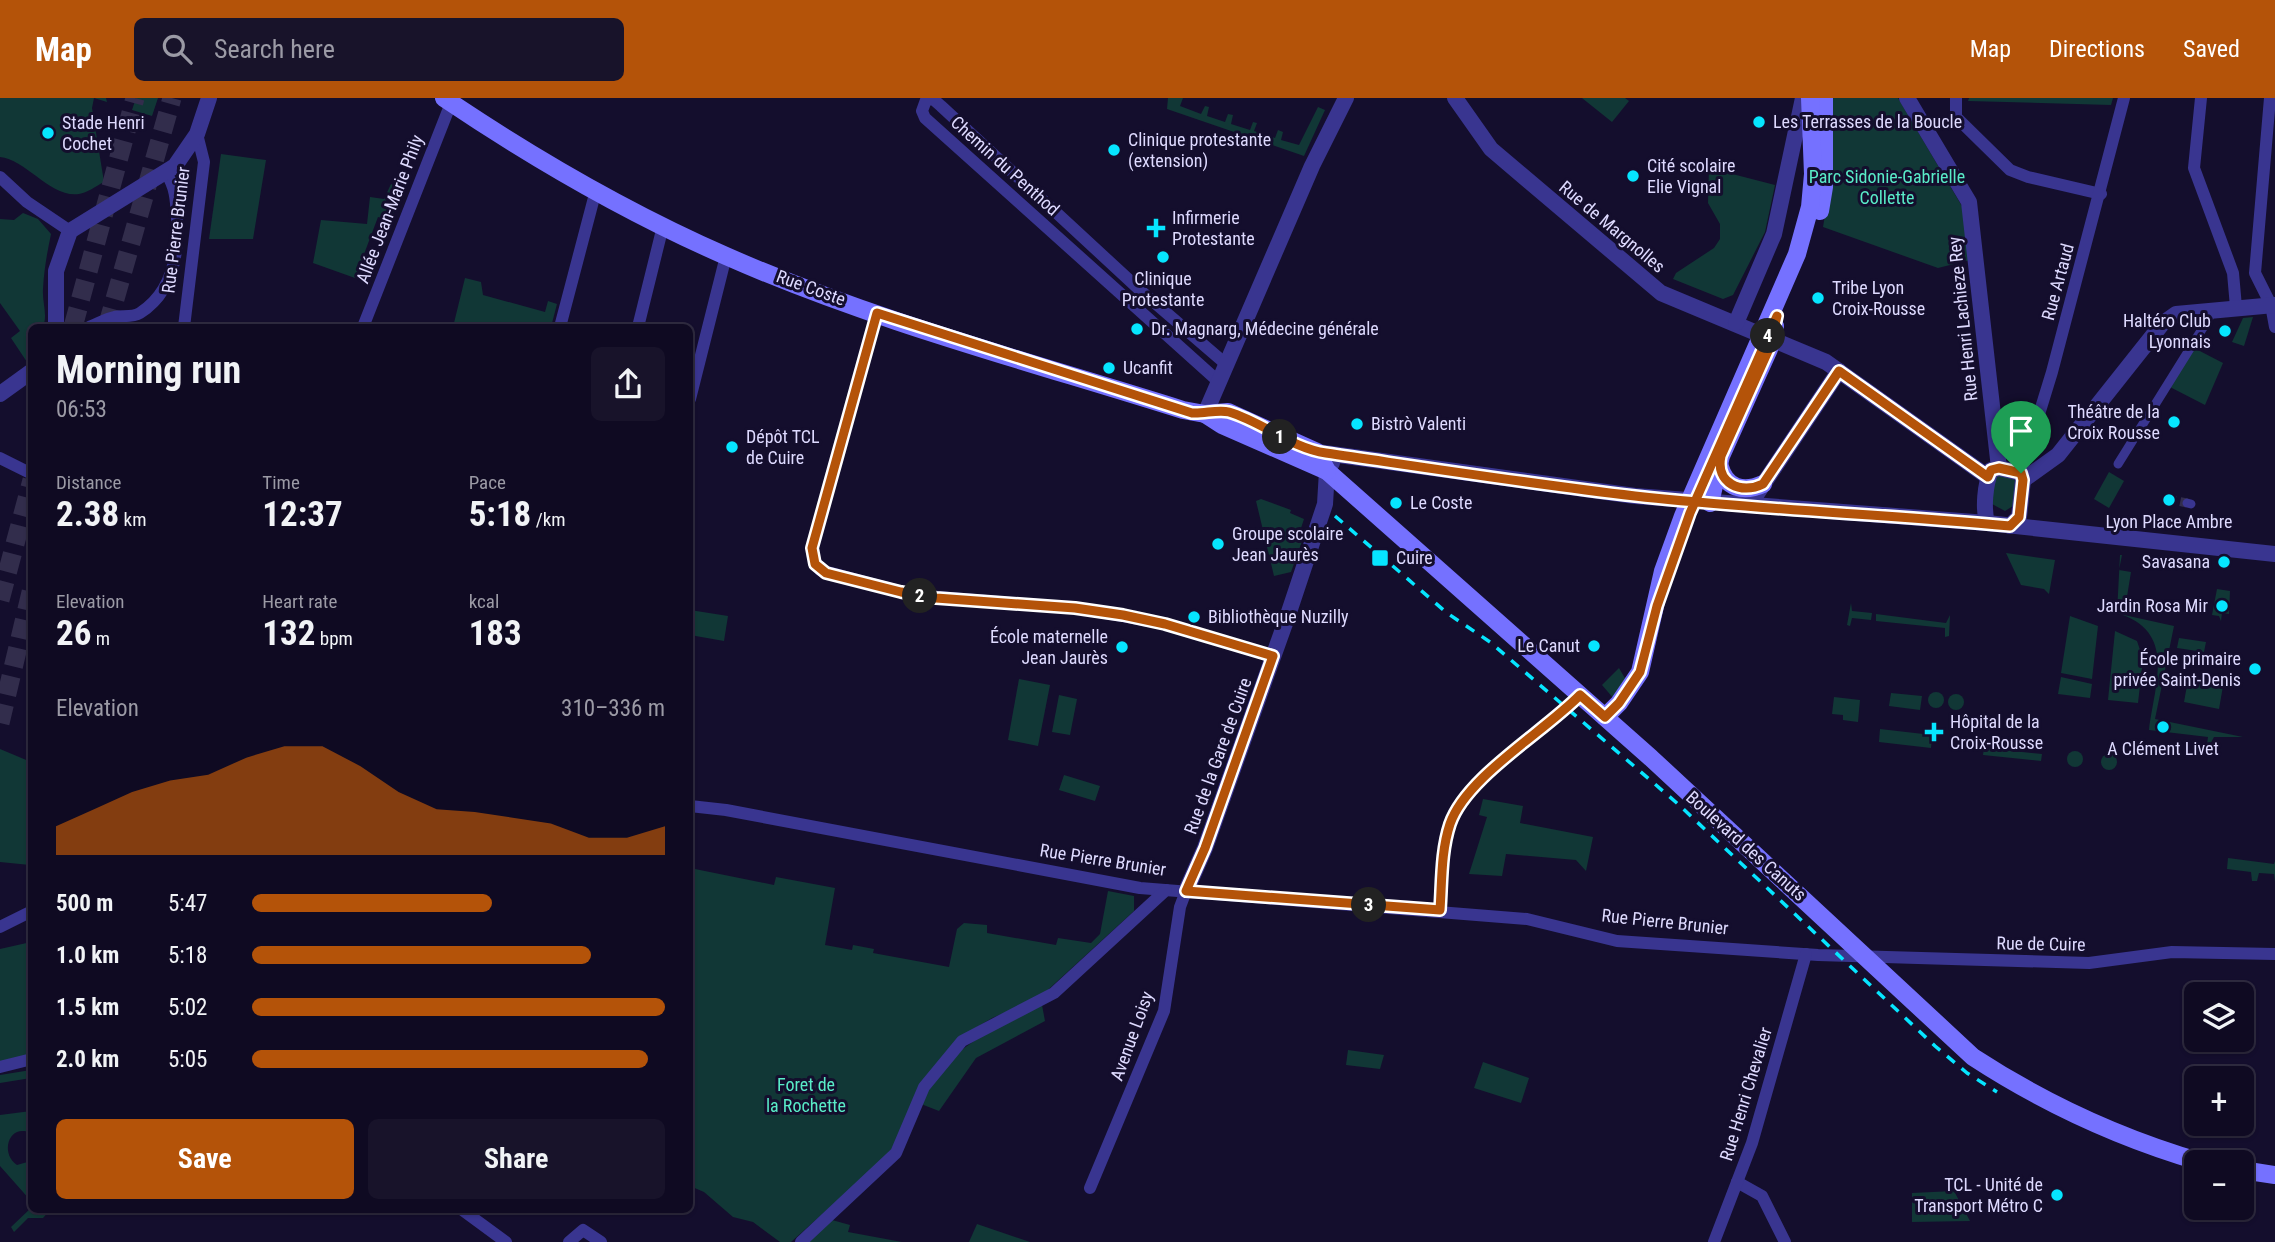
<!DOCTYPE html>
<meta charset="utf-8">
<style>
body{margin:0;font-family:"Roboto Condensed",sans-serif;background:#18132a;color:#f1f3f6;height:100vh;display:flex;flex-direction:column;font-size:26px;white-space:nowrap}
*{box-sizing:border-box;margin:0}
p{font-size:23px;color:#9b9aa5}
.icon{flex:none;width:38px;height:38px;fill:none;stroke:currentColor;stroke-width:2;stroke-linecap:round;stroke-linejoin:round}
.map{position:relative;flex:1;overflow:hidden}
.details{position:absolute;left:28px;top:226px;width:665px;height:889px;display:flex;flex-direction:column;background:#0f0a22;border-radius:10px;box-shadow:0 2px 5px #0004,0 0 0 2px #2f2b40}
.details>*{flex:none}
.tools{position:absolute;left:2184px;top:884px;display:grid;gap:14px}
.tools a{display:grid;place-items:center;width:70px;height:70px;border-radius:10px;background:#0f0a22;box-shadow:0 2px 5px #0004,0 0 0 2px #2f2b40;font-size:35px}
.pin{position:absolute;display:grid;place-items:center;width:60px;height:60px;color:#fff;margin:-72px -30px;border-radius:50% 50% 50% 0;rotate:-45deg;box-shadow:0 0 7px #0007}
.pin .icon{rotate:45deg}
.km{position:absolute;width:35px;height:35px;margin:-18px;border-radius:50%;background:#222;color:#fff;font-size:19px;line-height:35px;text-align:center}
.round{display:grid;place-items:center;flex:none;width:74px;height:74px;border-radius:10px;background:#18132a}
.summary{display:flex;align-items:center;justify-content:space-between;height:119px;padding:0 28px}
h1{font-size:38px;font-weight:700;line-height:52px}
.figures{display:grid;grid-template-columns:repeat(3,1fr);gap:10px;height:119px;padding:7px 28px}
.figures div{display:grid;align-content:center}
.figures b{font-size:35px;font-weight:700}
.figures small{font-size:19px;font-weight:400}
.figures p{font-size:19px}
.chart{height:196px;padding:14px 28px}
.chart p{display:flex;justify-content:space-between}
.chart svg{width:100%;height:126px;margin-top:7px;fill:#b45309;opacity:.7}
.action{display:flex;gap:14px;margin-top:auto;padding:14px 28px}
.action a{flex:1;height:80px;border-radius:10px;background:#b45309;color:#fff;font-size:28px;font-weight:700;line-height:80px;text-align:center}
.action a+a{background:#18132a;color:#f1f3f6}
ul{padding:0 28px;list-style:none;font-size:23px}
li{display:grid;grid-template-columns:112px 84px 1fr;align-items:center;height:52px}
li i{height:18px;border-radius:9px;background:#b45309}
header{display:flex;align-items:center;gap:42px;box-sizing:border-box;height:98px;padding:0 35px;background:#b45309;color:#fff}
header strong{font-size:33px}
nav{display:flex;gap:38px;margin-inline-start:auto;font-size:24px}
.search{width:490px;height:63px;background:#18132a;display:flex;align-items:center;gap:18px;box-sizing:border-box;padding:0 24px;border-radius:10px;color:#9b9aa5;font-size:26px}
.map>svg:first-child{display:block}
</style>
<header>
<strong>Map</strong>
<div class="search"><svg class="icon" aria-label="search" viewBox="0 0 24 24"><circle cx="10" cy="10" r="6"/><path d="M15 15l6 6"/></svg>Search here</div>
<nav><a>Map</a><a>Directions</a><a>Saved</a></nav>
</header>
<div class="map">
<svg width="2275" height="1144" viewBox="0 0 2275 1144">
<rect width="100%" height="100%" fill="#140e2d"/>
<!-- green -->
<g fill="#113736">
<path d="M0,0H106L107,4L94,0L92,10L104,84C96,88 87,95 79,96C50,100 26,61 0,59Z"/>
<polygon points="136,0 158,0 152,18 132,12"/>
<polygon points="1168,0 1183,0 1180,8 1201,16 1205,8 1209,9 1207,18 1225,24 1228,16 1233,17 1231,26 1250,32 1253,24 1257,25 1254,33 1275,40 1278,32 1283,34 1281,42 1299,47 1318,9 1325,12 1304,58 1167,11"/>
<polygon points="1582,0 1625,0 1629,3 1612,24"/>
<polygon points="1830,0 1898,0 1963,110 1970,162 1938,170 1823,129 1833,69"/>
<polygon points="1969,0 2113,0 2111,7 1968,3"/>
<polygon points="221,56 266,62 253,141 209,141"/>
<polygon points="1709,70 1775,87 1765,134 1733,197 1723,201 1673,181 1676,175 1714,150 1720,141 1720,126 1708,105"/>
<polygon points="391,86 403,92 390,123 378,119 355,180 313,165 321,122 367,126 370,99 384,101"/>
<path d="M23,115L38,121L51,136C47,155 44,172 43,191C42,205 48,216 43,229H32L31,259L27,264L11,240L20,233L0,205V121L14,122Z"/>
<polygon points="465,180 481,184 483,197 545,214 548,203 557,206 551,229 453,229"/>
<polygon points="2253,219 2244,248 2232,244 2243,220"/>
<polygon points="2194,250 2223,265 2205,307 2170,289"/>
<polygon points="2109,374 2124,383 2109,410 2094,401"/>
<polygon points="1998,377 2012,379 2015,383 2013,408 2005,413 1992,406 1992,384"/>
<polygon points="1261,401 1291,412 1290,415 1304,421 1300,433 1305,435 1291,474 1274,478 1256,403"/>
<polygon points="2006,455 2055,462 2049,496 2044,491 2021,487"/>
<path d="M2120,457H2122L2119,472L2131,474L2124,517L2174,528L2155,621L2243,639H2214L2206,654L2208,639L2149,632C2155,585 2177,533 2117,515Z"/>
<polygon points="2217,491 2230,493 2229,516 2222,515 2221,523 2219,518 2212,517"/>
<polygon points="1851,505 1852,513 1872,515 1871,522 1852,520 1850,528 1847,527"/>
<polygon points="690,512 728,518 724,543 690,537"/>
<polygon points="1876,516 1946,525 1950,517 1949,538 1945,539 1945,530 1876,523"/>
<polygon points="2070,518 2098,528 2092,581 2061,575"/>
<polygon points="2115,533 2137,543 2143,561 2138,605 2108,602"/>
<polygon points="2179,540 2206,544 2204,554 2177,550"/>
<polygon points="1619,570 1626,582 1614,601 1602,587"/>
<polygon points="2061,579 2092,586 2090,600 2058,596"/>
<polygon points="1019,581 1050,587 1038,648 1008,642"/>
<polygon points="2188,582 2223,588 2219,611 2184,604"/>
<circle cx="1936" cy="602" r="8"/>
<polygon points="1891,595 1922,598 1920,612 1889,608"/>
<circle cx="1956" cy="604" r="8"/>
<polygon points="1059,597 1077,601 1070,637 1052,634"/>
<polygon points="1834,599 1860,602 1858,624 1843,622 1843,617 1832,616"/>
<polygon points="1880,631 1932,637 1931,650 1879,644"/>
<polygon points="1984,650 2042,656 2041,663 1983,657"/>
<polygon points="0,651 31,664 30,767 0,764"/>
<circle cx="2075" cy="661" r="8"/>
<circle cx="2109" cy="664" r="8"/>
<polygon points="1064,677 1100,688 1095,703 1059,692"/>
<polygon points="1483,701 1523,708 1520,725 1593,739 1586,773 1576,762 1506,756 1502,778 1469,776 1487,719 1479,717"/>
<polygon points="2228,760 2274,766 2275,763 2275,784 2274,776 2259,775 2257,783 2252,783 2251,774 2227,771"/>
<polygon points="690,770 774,787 776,779 835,790 825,847 852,852 853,847 874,851 873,855 949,869 957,831 964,825 987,827 987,835 1056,847 1058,840 1091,845 1100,836 1108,793 1134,798 1134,813 1039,900 992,920 957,941 896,1047 883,1062 791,1144 780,1144 753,1124 733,1119 704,1094 690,1088"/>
<polygon points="31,844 31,956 0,965 0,851"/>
<path d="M1042,907L1045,923L976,960L939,1013L921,1006C943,950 992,933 1042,907Z"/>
<polygon points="1348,952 1384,957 1380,971 1346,967"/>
<polygon points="1483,964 1529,980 1521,1005 1474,990"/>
<polygon points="31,972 31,980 0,985 0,977"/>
<path d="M31,1013V1035C8,1025 0,1056 17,1067L31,1063V1103L0,1068V1017Z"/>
<polygon points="1954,1093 1970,1123 1912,1124 1912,1095"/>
<polygon points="31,1110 51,1111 43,1120 28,1120 14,1134 11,1129"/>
<polygon points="832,1122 850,1127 848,1134 902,1144 808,1144"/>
<polygon points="977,1126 1030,1144 969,1144"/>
</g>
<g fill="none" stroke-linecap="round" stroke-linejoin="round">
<!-- pedestrian-tunnel -->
<polyline stroke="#322d4c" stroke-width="9" stroke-dasharray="9 4.5" stroke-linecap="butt" points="2167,401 2187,405"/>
<!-- trunk-tunnel -->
<g stroke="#322d4c" stroke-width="19" stroke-dasharray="19 10" stroke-linecap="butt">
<polyline points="73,229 135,0"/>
<polyline points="107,229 172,0"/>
<polyline points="0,502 32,382"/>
<polyline points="0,625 32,490"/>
</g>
<!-- pedestrian -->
<g stroke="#393590" stroke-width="9">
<polyline points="2118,366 2209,220"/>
<polyline points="2187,405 2191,406"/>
</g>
<!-- minor -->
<g stroke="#393590" stroke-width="12">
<polyline points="1956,0 1956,19 2010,72 2028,79 2101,96"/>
<polyline points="2201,0 2194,70 2233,175 2236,209"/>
<polyline points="2270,0 2255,175 2271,207 2275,229"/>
<polyline points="0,79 27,104 70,133"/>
<polyline points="877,215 812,450 813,459 820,472 914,497 1075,510 1123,518 1165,526 1274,558"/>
<path d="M89,229C97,226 105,221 114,219C122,217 132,220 140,215C173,194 179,156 177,120C176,103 176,90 166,75"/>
<polyline points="184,229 204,64 197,36"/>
<polyline points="363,229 451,5"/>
<polyline points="560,229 596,92"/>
<polyline points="638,229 663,128"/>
<polyline points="1219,284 925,20 922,13 926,2 933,1 941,8 1141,193 1227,267"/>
<polyline points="690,301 726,158"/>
<polyline points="0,360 32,376"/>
<polyline points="2021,375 2052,274 2124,0"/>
<polyline points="690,708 726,712 1140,790 1527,821 1617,843 1818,857 2089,865 2172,854 2275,856"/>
<path d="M1440,812C1442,783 1441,753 1450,726C1466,678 1544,634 1580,597"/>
<polyline points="0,829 32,813"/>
<polyline points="0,969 32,961"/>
<polyline points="1737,1084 1762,1098 1785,1144"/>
<polyline points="1090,1090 1164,913 1180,809 1186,793"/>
<polyline points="461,1111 506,1144"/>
<polyline points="569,1144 583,1132 601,1144"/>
<polyline points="801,1144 896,1055 924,989 962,943 1054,895 1166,792"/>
<polyline points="1714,1144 1752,1045 1806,856"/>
</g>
<!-- tertiary -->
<g stroke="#393590" stroke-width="16">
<polyline points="1455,0 1491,51 1661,195 1826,264 1988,379"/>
<polyline points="1907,0 1969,104 1999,370"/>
<polyline points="1736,225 1774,136 1803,0"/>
<polyline points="56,229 56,173 70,133 175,68 197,36 209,0"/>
<polyline points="0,296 32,273"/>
<polyline points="1205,316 1312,68 1346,0"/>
<polyline points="1317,354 1635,398 1987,425 2275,456"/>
<polyline points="2023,382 2058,357 2162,226 2176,216 2275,207"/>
<polyline points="1756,397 1839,273"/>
<path d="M1987,425C1983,410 1985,387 1991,372L1999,370L2021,375L2023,382L2019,419L2010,428"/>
<polyline points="1186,793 1205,750 1288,517 1325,406 1327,373 1332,365"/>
</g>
<!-- secondary -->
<g stroke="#7571ff" stroke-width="18">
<path d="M444,0C533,60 628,115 726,158C873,223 1031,264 1183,312L1205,316L1228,314L1317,354L1327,373L1651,660L1973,959C2042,1004 2122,1041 2201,1064"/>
<polyline points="1820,113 1824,89 1824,0"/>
<polyline points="1205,316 1222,327 1327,373"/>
<path d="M1720,369C1726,390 1743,395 1763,386"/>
<polyline points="1710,405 1721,358 1769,251 1775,228"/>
<polyline points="1605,619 1619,605 1640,574 1663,473 1683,418 1797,156 1810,109 1813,76 1810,0"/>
<polyline points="2242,1072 2275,1077"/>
</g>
<!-- rail -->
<polyline stroke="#06e5ff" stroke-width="3.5" stroke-dasharray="10 9" stroke-linecap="butt" points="1335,418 1447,515 1490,544 1678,706 1935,948 1967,975 1997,994"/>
</g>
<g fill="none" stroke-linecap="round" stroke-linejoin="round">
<!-- route casing -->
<g stroke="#fff" stroke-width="14">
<path id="route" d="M2021,375L2023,382L2019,419L2010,428C1885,416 1760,412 1635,398C1532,386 1429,370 1326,355C1291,350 1263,324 1229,314C1218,311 1204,316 1192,315L877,215L812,450L815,466L826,475L901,494L936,500L1075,510L1123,517L1165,526L1273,558L1205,750L1186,793L1440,812C1442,783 1441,753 1450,726C1466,679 1544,634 1580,597L1605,619L1619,605L1640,574L1657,508L1690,415L1777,218L1769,251L1721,358C1715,385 1741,397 1763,386L1839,273L1988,379L1991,372L1999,370L2021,375"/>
</g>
<!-- route -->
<use href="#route" stroke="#b45309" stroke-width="9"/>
</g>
<!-- markers -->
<g fill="#06e5ff" stroke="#140e2d" stroke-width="2.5">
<circle cx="1759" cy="24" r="7"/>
<circle cx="48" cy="35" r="7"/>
<circle cx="1114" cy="52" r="7"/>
<circle cx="1633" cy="78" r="7"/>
<path d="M1152.5 119.5h7v7h7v7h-7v7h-7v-7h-7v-7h7z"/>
<circle cx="1163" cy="159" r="7"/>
<circle cx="1818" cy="200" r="7"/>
<circle cx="1137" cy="231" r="7"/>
<circle cx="2225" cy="233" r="7"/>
<circle cx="1109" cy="270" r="7"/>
<circle cx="2174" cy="324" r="7"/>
<circle cx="1357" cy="326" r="7"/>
<circle cx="732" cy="349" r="7"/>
<circle cx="2169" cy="402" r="7"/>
<circle cx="1396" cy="405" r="7"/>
<circle cx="1218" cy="446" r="7"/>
<rect x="1371" y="451" width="18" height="18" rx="3.5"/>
<circle cx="2224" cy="464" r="7"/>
<circle cx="2222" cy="508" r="7"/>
<circle cx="1194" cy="519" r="7"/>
<circle cx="1594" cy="548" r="7"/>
<circle cx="1122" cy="549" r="7"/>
<circle cx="2255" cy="571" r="7"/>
<circle cx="2163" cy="629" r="7"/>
<path d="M1930.5 623.5h7v7h7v7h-7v7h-7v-7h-7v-7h7z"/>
<circle cx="2057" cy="1097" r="7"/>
</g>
<g text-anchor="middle" stroke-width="6" stroke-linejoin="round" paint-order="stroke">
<!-- poi labels -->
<g font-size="18" fill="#dedaff" stroke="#140e2d" text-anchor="start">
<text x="1773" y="30">Les Terrasses de la Boucle</text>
<text x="62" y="31">Stade Henri<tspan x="62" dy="21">Cochet</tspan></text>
<text x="1128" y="48">Clinique protestante<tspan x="1128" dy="21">(extension)</tspan></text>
<text x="1647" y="74">Cité scolaire<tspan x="1647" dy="21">Elie Vignal</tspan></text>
<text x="1172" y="126">Infirmerie<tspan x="1172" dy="21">Protestante</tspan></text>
<text x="1163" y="187" text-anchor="middle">Clinique<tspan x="1163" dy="21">Protestante</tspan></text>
<text x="1832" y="196">Tribe Lyon<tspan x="1832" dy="21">Croix-Rousse</tspan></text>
<text x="2211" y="229" text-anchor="end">Haltéro Club<tspan x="2211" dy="21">Lyonnais</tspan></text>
<text x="1151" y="237">Dr. Magnarg, Médecine générale</text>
<text x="1123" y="276">Ucanfit</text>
<text x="2160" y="320" text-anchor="end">Théâtre de la<tspan x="2160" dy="21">Croix Rousse</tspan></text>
<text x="1371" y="332">Bistrò Valenti</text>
<text x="746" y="345">Dépôt TCL<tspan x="746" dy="21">de Cuire</tspan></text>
<text x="1410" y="411">Le Coste</text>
<text x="2169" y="430" text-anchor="middle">Lyon Place Ambre</text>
<text x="1232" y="442">Groupe scolaire<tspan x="1232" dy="21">Jean Jaurès</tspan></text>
<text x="1396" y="466">Cuire</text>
<text x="2210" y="470" text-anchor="end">Savasana</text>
<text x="2208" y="514" text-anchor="end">Jardin Rosa Mir</text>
<text x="1208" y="525">Bibliothèque Nuzilly</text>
<text x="1108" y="545" text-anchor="end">École maternelle<tspan x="1108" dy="21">Jean Jaurès</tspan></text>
<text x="1580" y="554" text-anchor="end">Le Canut</text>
<text x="2241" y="567" text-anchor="end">École primaire<tspan x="2241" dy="21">privée Saint-Denis</tspan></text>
<text x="1950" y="630">Hôpital de la<tspan x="1950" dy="21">Croix-Rousse</tspan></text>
<text x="2163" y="657" text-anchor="middle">A Clément Livet</text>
<text x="2043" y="1093" text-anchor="end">TCL - Unité de<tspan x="2043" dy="21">Transport Métro C</tspan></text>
</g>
<!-- street labels -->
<g font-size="18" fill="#dedaff" stroke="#140e2d">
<text transform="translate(1005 68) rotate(42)" y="6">Chemin du Penthod</text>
<text transform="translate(390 111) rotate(-69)" y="6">Allée Jean-Marie Phily</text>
<text transform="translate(1612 129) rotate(40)" y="6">Rue de Margnolles</text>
<text transform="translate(176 132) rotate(-83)" y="6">Rue Pierre Brunier</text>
<text transform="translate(2058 184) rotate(-75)" y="6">Rue Artaud</text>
<text transform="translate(811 190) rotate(20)" y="6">Rue Coste</text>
<text transform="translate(1963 221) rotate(-96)" y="6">Rue Henri Lachieze Rey</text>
<text transform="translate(1218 658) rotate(-70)" y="6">Rue de la Gare de Cuire</text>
<text transform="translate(1746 748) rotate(42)" y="6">Boulevard des Canuts</text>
<text transform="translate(1103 762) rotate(9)" y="6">Rue Pierre Brunier</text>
<text transform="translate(1665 824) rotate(6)" y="6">Rue Pierre Brunier</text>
<text transform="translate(2041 846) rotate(1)" y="6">Rue de Cuire</text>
<text transform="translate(1132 938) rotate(-70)" y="6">Avenue Loisy</text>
<text transform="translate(1746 996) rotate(-73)" y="6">Rue Henri Chevalier</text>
</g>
<!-- park labels -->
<g font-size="18" fill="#59ecc8" stroke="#140e2d">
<text x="1887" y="85">Parc Sidonie-Gabrielle<tspan x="1887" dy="21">Collette</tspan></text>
<text x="806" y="993">Foret de<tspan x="806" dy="21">la Rochette</tspan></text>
</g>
</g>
</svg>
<div class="tools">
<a><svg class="icon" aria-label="layers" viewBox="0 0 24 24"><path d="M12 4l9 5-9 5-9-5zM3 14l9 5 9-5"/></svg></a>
<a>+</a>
<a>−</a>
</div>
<div class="pin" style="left:2021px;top:375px;background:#1e9e55"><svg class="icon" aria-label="arrive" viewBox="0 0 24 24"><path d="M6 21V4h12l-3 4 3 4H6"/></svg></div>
<b class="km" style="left:1280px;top:339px">1</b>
<b class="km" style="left:920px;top:498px">2</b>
<b class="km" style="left:1369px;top:807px">3</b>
<b class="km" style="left:1768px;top:238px">4</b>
<section class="details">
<div class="summary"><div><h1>Morning run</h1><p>06:53</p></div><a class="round"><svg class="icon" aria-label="share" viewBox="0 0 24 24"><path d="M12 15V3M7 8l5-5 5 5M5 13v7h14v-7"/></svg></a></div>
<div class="figures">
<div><p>Distance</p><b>2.38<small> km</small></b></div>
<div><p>Time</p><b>12:37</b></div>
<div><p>Pace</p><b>5:18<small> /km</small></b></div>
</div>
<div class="figures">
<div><p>Elevation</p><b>26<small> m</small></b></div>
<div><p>Heart rate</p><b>132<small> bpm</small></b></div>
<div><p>kcal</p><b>183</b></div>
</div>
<div class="chart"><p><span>Elevation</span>310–336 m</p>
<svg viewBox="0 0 160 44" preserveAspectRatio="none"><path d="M0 44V34L10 28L20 22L30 18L40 16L50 10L60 6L70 6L80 13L90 22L100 28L110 29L120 31L130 33L140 38L150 38L160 34V44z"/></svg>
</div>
<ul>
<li><b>500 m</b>5:47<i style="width:58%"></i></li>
<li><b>1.0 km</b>5:18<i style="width:82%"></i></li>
<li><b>1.5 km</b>5:02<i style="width:100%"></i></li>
<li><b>2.0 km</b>5:05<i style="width:96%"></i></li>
</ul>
<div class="action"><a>Save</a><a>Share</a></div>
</section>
</div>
